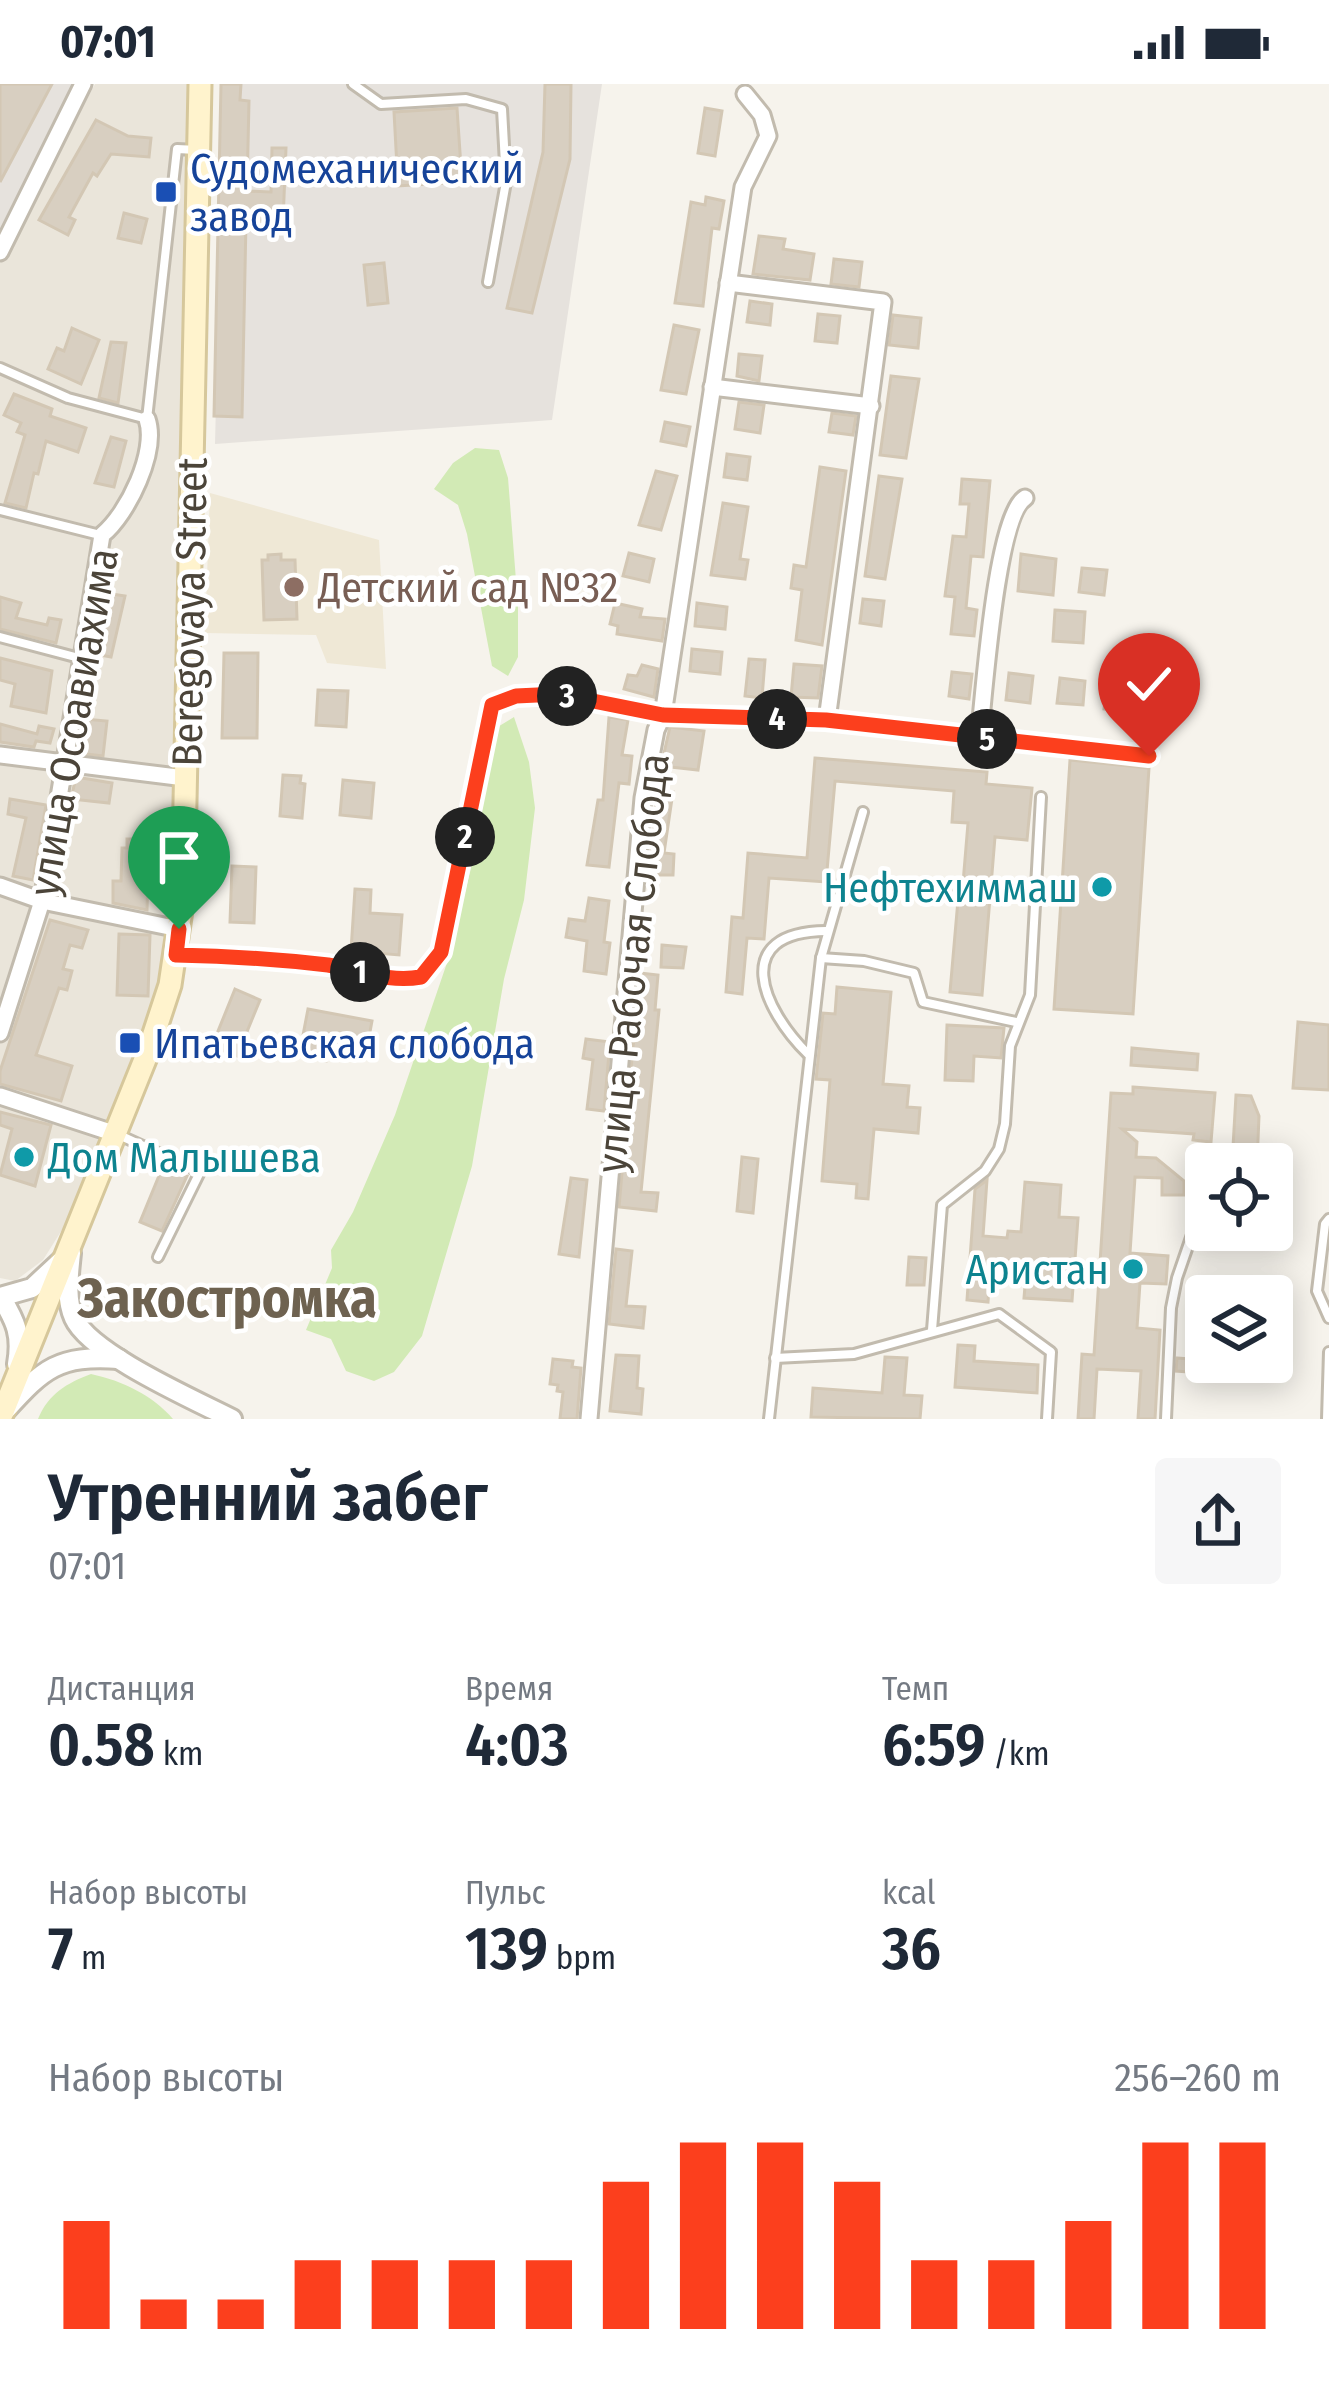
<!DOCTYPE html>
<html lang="ru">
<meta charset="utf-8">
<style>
body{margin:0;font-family:"Fira Sans Condensed",sans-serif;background:#f6f6f7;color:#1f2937;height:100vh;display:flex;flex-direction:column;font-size:45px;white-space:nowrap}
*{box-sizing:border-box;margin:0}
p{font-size:39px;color:#747a83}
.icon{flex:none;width:66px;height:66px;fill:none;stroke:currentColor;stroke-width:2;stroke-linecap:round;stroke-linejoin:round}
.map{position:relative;height:1335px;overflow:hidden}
.side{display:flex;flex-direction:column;background:#fff;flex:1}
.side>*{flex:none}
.fabs{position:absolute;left:1185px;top:1059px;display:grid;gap:24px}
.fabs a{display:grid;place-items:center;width:108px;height:108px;border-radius:12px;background:#fff;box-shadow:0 6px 30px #0003;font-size:60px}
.pin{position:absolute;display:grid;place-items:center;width:102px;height:102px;color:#fff;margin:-123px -51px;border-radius:50% 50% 50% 0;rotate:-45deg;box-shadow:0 0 12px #0007}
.pin .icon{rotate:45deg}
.km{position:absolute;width:60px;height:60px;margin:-30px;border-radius:50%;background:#222;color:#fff;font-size:33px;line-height:60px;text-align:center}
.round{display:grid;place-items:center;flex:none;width:126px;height:126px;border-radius:12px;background:#f6f6f7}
.overview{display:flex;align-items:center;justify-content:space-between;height:204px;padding:0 48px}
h1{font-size:66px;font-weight:600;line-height:90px}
.metrics{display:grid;grid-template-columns:repeat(3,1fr);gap:18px;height:204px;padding:12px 48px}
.metrics div{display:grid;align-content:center}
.metrics b{font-size:60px;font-weight:600}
.metrics small{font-size:33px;font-weight:400}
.metrics p{font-size:33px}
.chart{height:336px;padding:24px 48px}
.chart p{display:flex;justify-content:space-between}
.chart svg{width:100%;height:216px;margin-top:12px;stroke:#fc3f1d;stroke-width:6}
.status{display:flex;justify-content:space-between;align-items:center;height:84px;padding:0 60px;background:#fff;direction:ltr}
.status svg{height:33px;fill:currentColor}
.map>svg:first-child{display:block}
</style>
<div class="status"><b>07:01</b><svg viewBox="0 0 49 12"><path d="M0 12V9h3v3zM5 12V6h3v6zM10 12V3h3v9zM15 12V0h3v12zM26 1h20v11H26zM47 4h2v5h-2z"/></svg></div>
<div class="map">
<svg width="1329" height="1335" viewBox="0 0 1329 1335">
<rect width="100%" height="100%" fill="#f6f3ec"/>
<!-- residential -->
<polygon fill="#eae5da" points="95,0 196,0 180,694 170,869 112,1041 65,1141 43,1176 15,1197 0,1194 0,179"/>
<!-- industrial -->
<g fill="#e6e2dd">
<polygon points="0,0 76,0 0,149"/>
<polygon points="224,0 602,0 552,336 215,360"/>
</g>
<!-- education -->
<polygon fill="#efe8d6" points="210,409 379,456 386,585 327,579 316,551 205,549"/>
<!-- green -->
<g fill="#d2eab5">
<polygon points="475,364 499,366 508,394 518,522 518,573 508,592 492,582 467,450 458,421 434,405 453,379"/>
<polygon points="514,633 529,678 535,724 524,816 504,895 472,1082 422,1252 394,1288 374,1297 346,1287 331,1255 306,1246 332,1184 331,1166 353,1128 395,1031 449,873 474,772 483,700 496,644"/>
<path d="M91,1290C123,1297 152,1311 173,1335H38C48,1310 67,1299 91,1290Z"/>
</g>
<!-- building -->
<g fill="#d8cfc1" stroke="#d3c7b4" stroke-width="3">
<polygon points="0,0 52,0 0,98"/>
<polygon points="221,0 241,0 240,16 249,17 247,107 271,108 272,64 286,64 283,138 246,137 242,333 214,332"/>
<polygon points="545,0 571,0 570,75 532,229 507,224 543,68"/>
<polygon points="457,24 462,98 398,102 394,28"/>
<polygon points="705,24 722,27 715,72 698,69"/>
<polygon points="96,36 128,52 151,54 149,73 111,70 97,92 93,89 69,133 75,136 68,151 39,136"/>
<polygon points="706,113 724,117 719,145 712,144 703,222 675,219 691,118 705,121"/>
<polygon points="124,129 147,135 141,159 118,154"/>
<polygon points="759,152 785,155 783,165 814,170 810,196 753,190"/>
<polygon points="834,175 862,178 859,203 831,200"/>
<polygon points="384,179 388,219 368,221 364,181"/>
<polygon points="750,217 772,220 770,241 747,238"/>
<polygon points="818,230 840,232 837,259 815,257"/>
<polygon points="893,231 921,234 918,264 889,261"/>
<polygon points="674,241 699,246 686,310 661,306"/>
<polygon points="72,244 99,256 81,300 48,285 57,264 64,267"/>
<polygon points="111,258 126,259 118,319 99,314"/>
<polygon points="739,270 762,272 759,297 737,292"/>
<polygon points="891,292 919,295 906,374 880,371"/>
<polygon points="14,310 52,325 50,332 86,344 78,368 46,357 38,390 34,389 26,424 5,419 25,351 17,348 21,339 4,331"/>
<polygon points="739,318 764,321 760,349 735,345"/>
<polygon points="832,329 856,332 853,351 829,348"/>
<polygon points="665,338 690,343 686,362 661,357"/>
<polygon points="111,353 126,357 114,403 95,399"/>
<polygon points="727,370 750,373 747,396 724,393"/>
<polygon points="820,383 846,387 822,561 796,556 802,506 791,504 794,481 806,483"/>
<polygon points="656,387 677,392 661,446 639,441"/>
<polygon points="879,392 902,395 885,495 865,492"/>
<polygon points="962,395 990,397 983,473 971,472 966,524 977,526 974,552 951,550 955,513 945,512 953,452 966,453 969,420 960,420"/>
<polygon points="723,419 748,423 740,475 748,476 745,495 711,491"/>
<polygon points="629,469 654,475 649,498 623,492"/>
<polygon points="281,470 281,476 295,476 297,535 264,536 262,476 268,476 268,471"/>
<polygon points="1021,470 1056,475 1053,511 1018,507"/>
<polygon points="1082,484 1107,486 1104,511 1079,508"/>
<polygon points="105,509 125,512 111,573 95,570"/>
<polygon points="0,513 21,519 16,534 47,541 49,534 61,536 56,559 0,545"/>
<polygon points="863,515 884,517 881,542 860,539"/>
<polygon points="615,519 642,525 640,533 665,535 662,557 617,550 618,542 610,540"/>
<polygon points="697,519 727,523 725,545 695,542"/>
<polygon points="1055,526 1085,528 1083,559 1053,557"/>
<polygon points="692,565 722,568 720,590 690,587"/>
<polygon points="224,569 258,569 257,654 222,654"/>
<polygon points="0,574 52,587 46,629 11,622 15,600 0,596"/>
<polygon points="749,575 765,576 762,614 745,612"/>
<polygon points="794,580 822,582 818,614 791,613"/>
<polygon points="642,581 658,585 654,613 624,605 628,591 637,592"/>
<polygon points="1109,585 1132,588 1128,628 1104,625"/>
<polygon points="952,588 972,590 969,615 949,612"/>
<polygon points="1009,589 1033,592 1030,619 1006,616"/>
<polygon points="1060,594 1085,597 1083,621 1057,619"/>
<polygon points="318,606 348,607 346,643 316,641"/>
<polygon points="609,633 628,636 622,671 632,672 629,700 619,699 609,783 587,781 598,716 603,716"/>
<polygon points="84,635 107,637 103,672 78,669"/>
<polygon points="0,640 37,650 39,642 54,645 50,659 36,657 34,663 0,658"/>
<polygon points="670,643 704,647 698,686 661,682"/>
<polygon points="815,674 987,688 986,700 1032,704 1027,756 995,753 982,911 950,908 958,816 943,815 945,798 963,799 968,739 952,738 954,707 835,697 826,798 769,794 764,855 747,854 742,910 726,908 732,833 743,834 748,769 807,774"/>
<polygon points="1070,676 1149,684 1133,930 1054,925"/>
<polygon points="283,691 301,692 300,699 305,700 302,734 280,732"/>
<polygon points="76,693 112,699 109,719 71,715"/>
<polygon points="343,696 374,699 371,734 340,731"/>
<polygon points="657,707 673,708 664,769 674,770 673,791 648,791"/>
<polygon points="10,715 46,721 33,796 13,792 26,734 8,730"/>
<polygon points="127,755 149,755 147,826 113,819 113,797 121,797 122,764 127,764"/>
<polygon points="232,782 256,783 254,839 230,838"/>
<polygon points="355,805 371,806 370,829 402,831 399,871 351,867"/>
<polygon points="589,814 609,817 604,858 610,859 606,890 584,887 587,857 566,853 569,835 585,837"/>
<polygon points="50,836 88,846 82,864 70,861 63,885 72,887 67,906 59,904 36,971 72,982 61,1017 0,1000 0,987"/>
<polygon points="119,850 150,851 148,912 117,911"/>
<polygon points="662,861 686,863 683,884 661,883"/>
<polygon points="640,889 658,891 655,926 659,926 641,1108 658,1109 656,1127 619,1123 633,962 642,909 638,908"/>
<polygon points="837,903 891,908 883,1000 909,1002 907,1023 920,1024 918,1049 874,1045 868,1115 856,1114 857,1100 822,1097 830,996 816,995 823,929 835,930"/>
<polygon points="235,905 260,916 237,972 212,962"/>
<polygon points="308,925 372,937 367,964 329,957 326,977 299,972"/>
<polygon points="1298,938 1329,941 1329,1006 1293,1004"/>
<polygon points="947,941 1004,944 1001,974 974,972 973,997 945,996"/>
<polygon points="586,955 610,958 604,1027 587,1025 593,976 583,974"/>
<polygon points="1132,964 1198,970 1197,986 1131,981"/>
<polygon points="1133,1003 1215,1009 1211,1058 1193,1056 1194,1050 1122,1045 1137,1058 1136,1073 1156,1074 1184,1097 1184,1111 1162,1111 1162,1094 1135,1093 1130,1169 1168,1172 1166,1200 1140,1199 1137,1244 1160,1246 1155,1335 1138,1335 1141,1287 1097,1285 1094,1335 1078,1335 1082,1270 1094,1271 1111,1009 1133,1010"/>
<polygon points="1236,1011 1251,1012 1259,1032 1257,1080 1232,1080"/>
<polygon points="0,1028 51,1041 35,1102 0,1091 12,1045 0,1041"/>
<polygon points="742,1073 758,1075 753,1129 737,1127"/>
<polygon points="163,1082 187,1092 162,1147 140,1138"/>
<polygon points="571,1094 587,1096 579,1173 559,1170"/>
<polygon points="987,1096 983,1152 1007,1154 1008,1147 1021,1148 1025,1098 1061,1101 1059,1133 1078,1134 1072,1217 1024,1214 1027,1178 991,1175 988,1218 967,1216 975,1105"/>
<polygon points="616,1165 632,1167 626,1222 645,1223 643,1244 609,1240"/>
<polygon points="909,1173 926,1174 924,1201 907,1201"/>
<polygon points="958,1261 975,1262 974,1277 1038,1281 1037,1309 955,1303"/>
<polygon points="616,1271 639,1272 637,1304 643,1305 641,1330 610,1327"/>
<polygon points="885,1273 907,1274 904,1311 922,1312 920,1335 811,1333 813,1304 882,1309"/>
<polygon points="1177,1274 1231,1278 1231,1291 1176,1287"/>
<polygon points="553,1275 573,1277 572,1283 581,1284 577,1335 560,1335 563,1308 557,1307 558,1301 550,1300"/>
</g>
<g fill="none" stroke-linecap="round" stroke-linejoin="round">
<!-- service casing -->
<g stroke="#c2bbae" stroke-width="14">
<g id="service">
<polyline points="353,0 381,20 466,15 502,25 506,98 488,198"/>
<polyline points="0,284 68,314 147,335 177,65 197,66"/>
<polyline points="0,426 100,451"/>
<polyline points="0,553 79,574"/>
<polyline points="821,874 864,877 914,889 923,918 1016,938"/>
<path d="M808,970C762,925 729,848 826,847"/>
<polyline points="119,1051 200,1088 158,1173"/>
<polyline points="1329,1135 1325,1140 1317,1207 1329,1234"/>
<polyline points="932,1246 942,1121 985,1087 999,1065 1005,1040 1010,962 1030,911 1041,713"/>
<polyline points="775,1274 854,1270 999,1230 1051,1268 1047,1335"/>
<polyline points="769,1335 821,874 863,728"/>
<polyline points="1166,1335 1171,1224 1177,1194 1206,1110"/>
<polyline points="1327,1335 1329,1268"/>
</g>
</g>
<!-- minor casing -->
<g stroke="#c2bbae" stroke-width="21">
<g id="minor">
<polyline points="0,168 83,0"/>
<polyline points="728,199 883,218 827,636"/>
<polyline points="712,303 871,322"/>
<path d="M979,655C984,612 996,432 1025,414"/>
<polyline points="0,671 185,694"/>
<polyline points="0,802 42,817 179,845"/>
<path d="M176,871C227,872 277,875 327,881C360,886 388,898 421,893L441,868L492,621L516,612L558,610L663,631L827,636L1149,672"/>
<path d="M0,949L42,817L102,451C128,430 158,367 147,335"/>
<polyline points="0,1012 116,1050"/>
<polyline points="589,1335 643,714 656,646 663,631 743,103 768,52 762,31 745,10"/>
</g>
</g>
<!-- tertiary casing -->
<g stroke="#c2bbae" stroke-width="24">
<g id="tertiary">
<path d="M71,1169C69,1190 65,1214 74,1234C90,1270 195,1316 232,1335"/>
<polyline points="0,1213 32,1204 61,1177"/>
<path d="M1,1213C16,1238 22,1251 17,1280"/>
<path d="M5,1327C44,1284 58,1271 119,1275"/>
</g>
</g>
<!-- secondary casing -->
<g stroke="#d6c79b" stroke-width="27">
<polyline id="secondary" points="0,1335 148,968 170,901 183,813 200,0"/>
</g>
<!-- service -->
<use href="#service" stroke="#fff" stroke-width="8"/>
<!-- minor -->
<use href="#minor" stroke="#fff" stroke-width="15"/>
<!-- tertiary -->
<use href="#tertiary" stroke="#fff" stroke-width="18"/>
<!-- secondary -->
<use href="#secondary" stroke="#fff3cd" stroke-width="21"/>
</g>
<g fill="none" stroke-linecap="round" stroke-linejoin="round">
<!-- route casing -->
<g stroke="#fff" stroke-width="24">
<path id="route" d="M179,845L176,871C227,872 277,875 328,881C360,886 388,899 421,893L441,868L492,621L516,612L558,610L663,631L826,636L1149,672"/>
</g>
<!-- route -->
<use href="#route" stroke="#fc3f1d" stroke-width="15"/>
</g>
<!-- markers -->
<g fill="#1a4fb4" stroke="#fff" stroke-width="4.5">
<rect x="154" y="96" width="24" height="24" rx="6"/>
<rect x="118" y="947" width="24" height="24" rx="6"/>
</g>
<circle fill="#8d6e63" stroke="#fff" stroke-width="4.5" cx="294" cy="503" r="12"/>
<g fill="#0f9aa8" stroke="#fff" stroke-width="4.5">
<circle cx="1102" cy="803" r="12"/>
<circle cx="24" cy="1073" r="12"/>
<circle cx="1133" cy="1185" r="12"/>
</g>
<g text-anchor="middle" stroke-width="9" stroke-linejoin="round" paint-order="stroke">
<!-- transit labels -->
<g font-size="42" fill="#164399" stroke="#fff" text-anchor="start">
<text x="190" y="99">Судомеханический<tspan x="190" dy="48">завод</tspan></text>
<text x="154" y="974">Ипатьевская слобода</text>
</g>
<!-- education labels -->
<g font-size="42" fill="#785e54" stroke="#fff" text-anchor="start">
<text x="318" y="518">Детский сад №32</text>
</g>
<!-- street labels -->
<g font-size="42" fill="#4b4439" stroke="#fff">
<text transform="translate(189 528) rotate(-89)" y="15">Beregovaya Street</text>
<text transform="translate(73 638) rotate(-80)" y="15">улица Осоавиахима</text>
<text transform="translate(632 879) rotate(-84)" y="15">улица Рабочая Слобода</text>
</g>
<!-- culture labels -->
<g font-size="42" fill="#0d838f" stroke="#fff" text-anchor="end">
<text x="1078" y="818">Нефтехиммаш</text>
<text x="48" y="1088" text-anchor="start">Дом Малышева</text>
<text x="1109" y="1200">Аристан</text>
</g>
<!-- district labels -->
<g font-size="54" font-weight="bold" fill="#6e6250" stroke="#fff">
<text x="227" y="1233">Закостромка</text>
</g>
</g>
</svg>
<div class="fabs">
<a><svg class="icon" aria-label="locate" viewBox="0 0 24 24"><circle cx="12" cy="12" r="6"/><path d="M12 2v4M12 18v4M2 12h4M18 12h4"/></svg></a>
<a><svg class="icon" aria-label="layers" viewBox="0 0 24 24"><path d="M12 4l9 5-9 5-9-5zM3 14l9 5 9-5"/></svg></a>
</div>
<div class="pin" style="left:179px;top:845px;background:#1e9e55"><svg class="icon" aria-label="arrive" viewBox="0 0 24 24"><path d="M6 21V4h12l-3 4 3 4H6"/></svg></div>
<div class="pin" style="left:1149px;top:672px;background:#d93025"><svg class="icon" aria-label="check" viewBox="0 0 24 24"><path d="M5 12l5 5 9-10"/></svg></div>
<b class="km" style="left:360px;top:888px">1</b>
<b class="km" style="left:465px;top:753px">2</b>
<b class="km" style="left:567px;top:612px">3</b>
<b class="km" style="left:777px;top:635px">4</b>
<b class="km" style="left:987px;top:655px">5</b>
</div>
<section class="side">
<div class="overview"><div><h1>Утренний забег</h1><p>07:01</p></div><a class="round"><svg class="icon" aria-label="share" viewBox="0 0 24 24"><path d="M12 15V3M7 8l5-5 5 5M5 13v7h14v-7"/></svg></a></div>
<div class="metrics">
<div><p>Дистанция</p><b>0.58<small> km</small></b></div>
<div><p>Время</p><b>4:03</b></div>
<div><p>Темп</p><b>6:59<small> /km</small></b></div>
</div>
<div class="metrics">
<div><p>Набор высоты</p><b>7<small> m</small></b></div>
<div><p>Пульс</p><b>139<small> bpm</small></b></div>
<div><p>kcal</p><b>36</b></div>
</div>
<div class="chart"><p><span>Набор высоты</span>256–260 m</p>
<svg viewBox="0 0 160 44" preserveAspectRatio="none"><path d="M5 44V22M15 44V38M25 44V38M35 44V30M45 44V30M55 44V30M65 44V30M75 44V14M85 44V6M95 44V6M105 44V14M115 44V30M125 44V30M135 44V22M145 44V6M155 44V6"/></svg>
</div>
</section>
